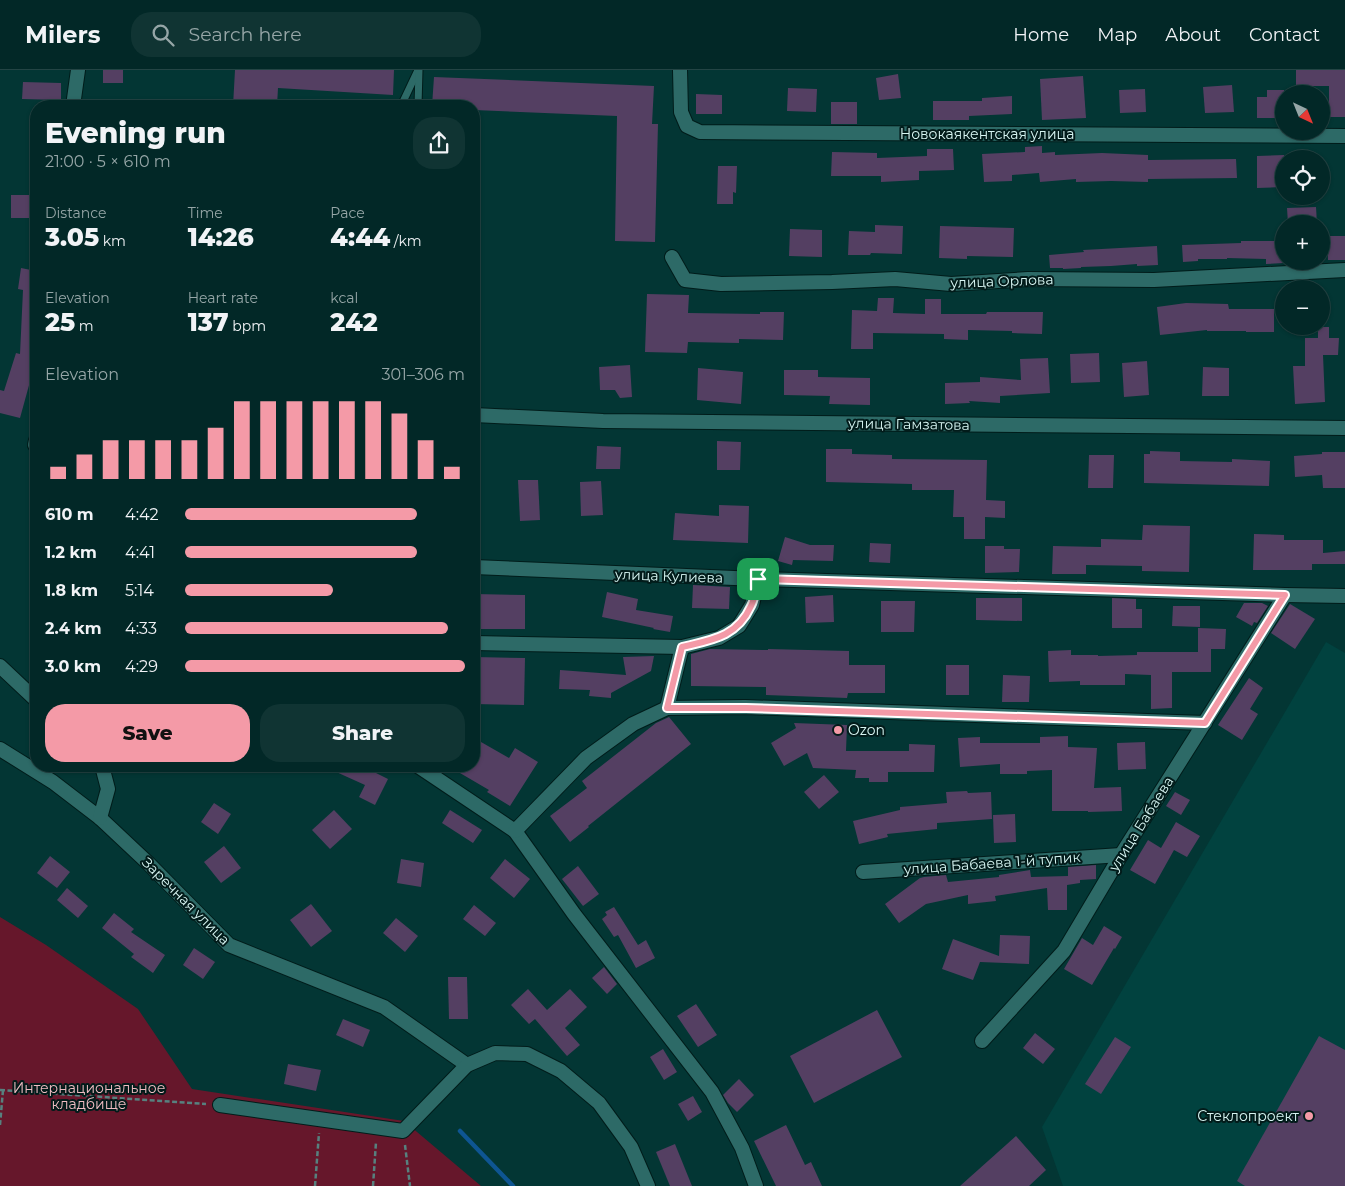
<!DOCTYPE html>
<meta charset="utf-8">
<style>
body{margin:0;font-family:Montserrat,sans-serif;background:#103433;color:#f1f3f6;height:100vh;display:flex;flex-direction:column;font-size:19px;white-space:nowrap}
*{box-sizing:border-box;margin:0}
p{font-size:16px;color:#96a6a7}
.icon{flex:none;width:28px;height:28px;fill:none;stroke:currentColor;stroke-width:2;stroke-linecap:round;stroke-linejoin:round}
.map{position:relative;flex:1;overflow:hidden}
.panel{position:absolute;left:30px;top:30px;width:450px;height:672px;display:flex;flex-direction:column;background:#022827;border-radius:20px;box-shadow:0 1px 4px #0004,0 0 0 1px #234444}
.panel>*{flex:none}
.needle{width:32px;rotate:137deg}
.controls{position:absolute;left:1275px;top:15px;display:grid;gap:10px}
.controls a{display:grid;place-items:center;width:55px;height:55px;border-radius:50%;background:#022827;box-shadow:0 1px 4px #0004,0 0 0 1px #234444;font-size:25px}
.pin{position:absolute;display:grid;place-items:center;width:42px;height:42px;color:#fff;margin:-21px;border-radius:10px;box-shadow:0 2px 8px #0006}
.round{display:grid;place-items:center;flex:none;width:52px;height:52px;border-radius:20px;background:#103433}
.overview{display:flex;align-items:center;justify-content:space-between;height:85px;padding:0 15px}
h1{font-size:28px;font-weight:800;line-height:38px}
.metrics{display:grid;grid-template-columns:repeat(3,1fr);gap:8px;height:85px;padding:5px 15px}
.metrics div{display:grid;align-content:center}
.metrics b{font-size:25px;font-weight:800}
.metrics small{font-size:14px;font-weight:400}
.metrics p{font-size:14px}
.chart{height:140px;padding:10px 15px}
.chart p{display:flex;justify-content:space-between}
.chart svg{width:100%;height:90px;margin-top:5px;stroke:#f49aa7;stroke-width:6}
.cta{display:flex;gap:10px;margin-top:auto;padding:10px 15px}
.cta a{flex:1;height:58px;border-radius:20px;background:#f49aa7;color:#111;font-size:20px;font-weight:800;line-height:58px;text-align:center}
.cta a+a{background:#103433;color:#f1f3f6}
ul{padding:0 15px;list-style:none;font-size:16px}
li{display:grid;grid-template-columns:80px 60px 1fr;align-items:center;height:38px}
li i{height:12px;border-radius:6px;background:#f49aa7}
header{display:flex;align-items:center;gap:30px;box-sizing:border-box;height:70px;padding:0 25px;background:#022827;border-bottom:1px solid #234444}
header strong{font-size:24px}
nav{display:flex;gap:28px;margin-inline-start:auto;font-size:18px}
.search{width:350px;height:45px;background:#103433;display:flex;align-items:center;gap:12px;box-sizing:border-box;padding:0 18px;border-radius:20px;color:#96a6a7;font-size:19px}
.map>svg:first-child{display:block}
</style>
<header>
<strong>Milers</strong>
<div class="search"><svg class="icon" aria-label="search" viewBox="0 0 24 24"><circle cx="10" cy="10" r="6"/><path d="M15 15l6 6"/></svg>Search here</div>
<nav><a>Home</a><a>Map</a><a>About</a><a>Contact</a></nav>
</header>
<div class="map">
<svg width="1345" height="1116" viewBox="0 0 1345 1116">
<rect width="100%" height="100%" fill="#033634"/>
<!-- built -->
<polygon fill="#01423f" points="1326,572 1345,583 1345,1116 1063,1116 1042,1057"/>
<!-- green -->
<polygon fill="#66172b" points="0,847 46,875 138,939 192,1019 404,1051 481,1116 0,1116"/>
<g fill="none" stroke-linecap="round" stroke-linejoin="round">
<!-- stream -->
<polyline stroke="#0e5592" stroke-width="4.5" points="460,1061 513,1116"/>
</g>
<!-- building -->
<g fill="#543f62">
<rect x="103" y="0" width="20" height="13"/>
<polygon points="235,0 394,0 393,25 278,18 277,36 233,36"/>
<polygon points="1296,0 1345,0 1345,47 1329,47 1329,16 1296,16"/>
<polygon points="898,4 901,28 879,30 876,8"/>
<polygon points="1083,6 1086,48 1042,50 1040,9"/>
<polygon points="434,7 654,16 652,54 658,54 655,172 615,171 617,46 474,40 474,36 432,36"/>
<polygon points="23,12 61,13 61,30 22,29"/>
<polygon points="1232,15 1234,42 1205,43 1203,17"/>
<polygon points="788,18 817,19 816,42 787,41"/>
<polygon points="1145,19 1146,42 1120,43 1119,20"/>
<polygon points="1267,20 1284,20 1284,48 1257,48 1257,27 1267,27"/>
<polygon points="696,24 722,25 722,44 696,44"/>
<polygon points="1012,26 1012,44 969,46 969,50 933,50 933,31 982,31 982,28"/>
<rect x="831" y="32" width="26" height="22"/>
<polygon points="1042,76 1042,83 1055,82 1055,85 1102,83 1148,85 1148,90 1236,89 1237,108 1148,109 1148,112 1111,111 1076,112 1076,109 1040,112 1039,103 1012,105 1012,111 984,112 982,84 1025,82 1025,77"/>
<polygon points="927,79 953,79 954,100 919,101 919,110 881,112 881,106 831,106 832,82 877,83 877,88 927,86"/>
<polygon points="1284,85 1284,117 1257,118 1257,86"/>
<polygon points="718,96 737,96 736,123 733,122 733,134 717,134"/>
<rect x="11" y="125" width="25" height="23"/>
<polygon points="1316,137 1317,154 1288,154 1287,138"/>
<polygon points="875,155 903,156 902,184 871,183 870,185 848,185 849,161 875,162"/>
<polygon points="940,156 1014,158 1013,187 967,186 967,189 939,188"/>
<polygon points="790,159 822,160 822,187 789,186"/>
<polygon points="1327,166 1345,166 1345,190 1328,190"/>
<polygon points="1241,171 1284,171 1284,193 1266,194 1266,189 1227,188 1227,189 1198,189 1198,191 1183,192 1182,175 1241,173"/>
<polygon points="1157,176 1158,195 1137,196 1137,194 1111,196 1081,197 1081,198 1063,199 1063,198 1050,198 1049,185 1084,182 1083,180"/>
<polygon points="21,198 36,201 36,296 32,309 31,308 20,348 0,343 0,320 4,321 16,283 20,284 23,220 18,219"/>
<polygon points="647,224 689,225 688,243 760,244 760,242 784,242 783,270 739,269 739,273 688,272 687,283 645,282"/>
<polygon points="878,228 894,228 893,243 925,244 925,229 941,229 941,244 986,244 987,242 1043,242 1042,264 1012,263 1012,261 968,260 968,270 944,269 944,264 873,263 873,279 851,279 852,240 877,241"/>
<polygon points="1186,233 1228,234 1229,239 1274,239 1274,262 1246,262 1246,261 1207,261 1207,260 1160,265 1157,237"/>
<polygon points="1318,257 1329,257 1329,268 1339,268 1338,285 1323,285 1325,332 1295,334 1293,296 1305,296 1305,268 1318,268"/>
<polygon points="1099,283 1100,312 1071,313 1070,284"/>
<polygon points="1048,288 1050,323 1000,326 1000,333 969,331 970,333 945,334 945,313 980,312 980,307 1021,310 1020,289"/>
<polygon points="1147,291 1149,325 1124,327 1122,293"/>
<polygon points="630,295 632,327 620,328 615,320 600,320 599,297"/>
<polygon points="1203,297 1229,298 1229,326 1202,326"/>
<polygon points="698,298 743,302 741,334 697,330"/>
<polygon points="784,300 818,300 818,307 870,308 870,335 829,334 830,326 784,325"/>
<polygon points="717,371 741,372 740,400 717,400"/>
<polygon points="597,376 621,377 620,399 596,399"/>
<polygon points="826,379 852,379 852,384 892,385 892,389 987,390 986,430 1005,431 1005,448 985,447 985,469 964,469 964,447 953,447 954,420 912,420 912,414 826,412"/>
<polygon points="1150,381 1180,382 1180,391 1232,392 1232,389 1270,391 1269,416 1144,413 1144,384 1150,384"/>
<polygon points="1322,382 1345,382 1345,418 1323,418 1322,405 1295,407 1294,386 1322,384"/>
<polygon points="1089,385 1114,385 1113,418 1088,418"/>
<polygon points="518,410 538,410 540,450 520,451"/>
<polygon points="601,411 603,445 581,446 580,412"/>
<polygon points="719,435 749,436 748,473 673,470 675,443 719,446"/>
<polygon points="1143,455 1190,456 1189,502 1142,501 1142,496 1086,495 1086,504 1052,504 1053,476 1101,477 1101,469 1142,470"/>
<polygon points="1254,464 1284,465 1284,470 1323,470 1323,483 1345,481 1345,494 1312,494 1312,500 1253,500"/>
<polygon points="785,467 810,475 834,475 833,491 793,490 792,495 778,491"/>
<polygon points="870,473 891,474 890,493 869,492"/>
<polygon points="985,476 1004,476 1004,479 1020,479 1019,502 985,503"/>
<polygon points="693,515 730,517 729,539 692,538"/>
<polygon points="607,522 638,529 636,540 673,546 670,562 653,559 654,558 602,547"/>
<polygon points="474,524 525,525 525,559 474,559"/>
<polygon points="833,525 834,552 806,553 805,527"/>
<polygon points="976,528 1022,528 1022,551 976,550"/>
<polygon points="1112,528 1136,529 1136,539 1142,539 1142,558 1112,558"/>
<polygon points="881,531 915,531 914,562 881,562"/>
<polygon points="1244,533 1262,533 1268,536 1257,553 1254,552 1252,556 1236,547"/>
<polygon points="1290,534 1315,549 1295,579 1271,563"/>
<polygon points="1173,536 1200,536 1200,557 1172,556"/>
<polygon points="1198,558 1226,559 1225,579 1211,579 1211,602 1172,602 1172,638 1151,639 1151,605 1125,604 1125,615 1080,615 1080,611 1049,612 1048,581 1071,580 1071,585 1098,585 1098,586 1137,585 1137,582 1198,582"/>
<polygon points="710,579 768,580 768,579 849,581 849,595 885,595 885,623 848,623 847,628 766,625 766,617 691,616 691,584"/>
<polygon points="654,586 651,601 611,623 611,628 589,626 590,620 559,619 560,600 626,605 623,587"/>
<polygon points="474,587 525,588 524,635 474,634"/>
<rect x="946" y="595" width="23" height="30"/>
<polygon points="1003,605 1030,606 1029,632 1002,632"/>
<polygon points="1249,608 1263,618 1250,639 1258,644 1242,670 1218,655"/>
<polygon points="669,647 691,674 588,756 589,757 570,772 550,746 587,718 582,711 656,653"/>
<polygon points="794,653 847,655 846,681 909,681 909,674 935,675 934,702 888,702 888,712 869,712 869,708 855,708 856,700 813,698 807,683 784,696 771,673 796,658"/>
<polygon points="1068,666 1068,677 1097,678 1094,718 1121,717 1122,741 1088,742 1088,741 1052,741 1052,700 1027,701 1027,704 1000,704 1000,694 960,697 958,668 980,667 980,673 1040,673 1040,667"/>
<polygon points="474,668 509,688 515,678 538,692 510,736 487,722 489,720 448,696 474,696"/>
<polygon points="1145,672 1146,699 1118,700 1117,673"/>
<polygon points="323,696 362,696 388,709 375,735 359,727 365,715"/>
<polygon points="824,705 839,722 819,739 804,722"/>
<polygon points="967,721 968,723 991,722 992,749 937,753 937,759 887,764 888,767 859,774 853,751 900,740 900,737 947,733 946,722"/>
<polygon points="1175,722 1190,730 1181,745 1166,736"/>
<polygon points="214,733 231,744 218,764 201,752"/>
<polygon points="334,740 352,759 330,779 312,760"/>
<polygon points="450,740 482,760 473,773 442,753"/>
<polygon points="1015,744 1016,772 994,773 993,745"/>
<polygon points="1176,752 1200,766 1187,787 1174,780 1155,814 1130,800 1148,770 1161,778"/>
<polygon points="224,776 241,798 221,813 204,792"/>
<polygon points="50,786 70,802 57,818 37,803"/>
<polygon points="401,789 424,793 421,817 397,813"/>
<polygon points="505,789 530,809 514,828 490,808"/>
<polygon points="1096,795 1096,809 1080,810 1080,813 1067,815 1067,840 1048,840 1047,818 995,826 996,831 968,834 968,825 926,834 899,853 885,834 920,808 924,807 946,805 948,812 999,807 999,805 1030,800 1031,807 1068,806 1068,797"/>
<polygon points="578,796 599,824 583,836 562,809"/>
<polygon points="67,818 88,836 78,848 57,830"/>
<polygon points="311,834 332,861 311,877 290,850"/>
<polygon points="474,835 496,853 485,866 463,849"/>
<polygon points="614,837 638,875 646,870 655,888 636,898 618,865 614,867 602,849 607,845 605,842"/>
<polygon points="114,843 134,859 131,862 165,885 153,903 131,887 134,884 102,858"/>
<polygon points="396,848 418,866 405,882 383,863"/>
<polygon points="1104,856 1122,867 1115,879 1114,878 1092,915 1064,899 1082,868 1093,875"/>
<polygon points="1000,865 1030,866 1029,894 980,892 973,910 942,899 953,869 999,886"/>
<polygon points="194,878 215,892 203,909 183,895"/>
<polygon points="604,897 617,914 607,924 592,908"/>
<polygon points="448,907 467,907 468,949 449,949"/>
<polygon points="528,919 547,940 570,919 587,937 565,958 580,975 567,986 535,949 529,954 511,935"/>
<polygon points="696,934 717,965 698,977 677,946"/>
<polygon points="877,940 902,987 814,1033 790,986"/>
<polygon points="343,949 370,960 363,977 336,965"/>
<polygon points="1035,963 1055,979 1043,994 1023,978"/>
<polygon points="1319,966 1345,980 1345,1116 1245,1116 1237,1111"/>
<polygon points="1115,967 1131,977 1101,1024 1085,1014"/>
<polygon points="663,979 677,1002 664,1010 650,987"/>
<polygon points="288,994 321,1000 316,1021 284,1014"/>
<polygon points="739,1009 754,1025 737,1042 728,1033 723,1025"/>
<polygon points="693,1026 702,1042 688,1051 678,1034"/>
<polygon points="786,1055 805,1095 811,1092 822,1116 776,1116 754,1071"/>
<polygon points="1016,1066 1046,1100 1029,1116 960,1116"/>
<polygon points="675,1074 692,1116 670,1116 656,1082"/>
</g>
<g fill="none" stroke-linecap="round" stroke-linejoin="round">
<!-- lane casing -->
<g stroke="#001c1a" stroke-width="9">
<g id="lane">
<polyline points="401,36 418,0"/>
<polyline points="418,36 419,0"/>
</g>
</g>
<!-- street casing -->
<g stroke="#001c1a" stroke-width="16">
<g id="street">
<polyline points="680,0 681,42 687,56 700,62 1345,66"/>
<polyline points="73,36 78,0"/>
<polyline points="672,187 685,210 721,214 832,212 895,209 951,214 1028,209 1154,210 1345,200"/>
<polyline points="474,345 603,351 1345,358"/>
<polyline points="35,375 36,370"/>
<polyline points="474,497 758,509 1285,525 1345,526"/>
<polyline points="474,573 682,577 719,568 739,556 752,535 758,509"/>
<polyline points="0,596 36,630"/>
<polyline points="667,638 682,577"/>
<polyline points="0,679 53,712 100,748 149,794 229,875 384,937 467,995"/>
<polyline points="418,696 515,761 574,844 712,1022 742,1078 756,1116"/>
<polyline points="100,748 108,719 102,696"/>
<polyline points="515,761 586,688 633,654 667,638 745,637 1205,653"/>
<polyline points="863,802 1121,785"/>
<polyline points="982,971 1064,881 1121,785 1285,525"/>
<polyline points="220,1035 403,1061 467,995 495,983 527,984 561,1001 599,1033 631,1077 648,1116"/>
</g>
</g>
<!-- path -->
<g stroke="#57817f" stroke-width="2.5" stroke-dasharray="5 2.5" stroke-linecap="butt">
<polyline points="0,1020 206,1034"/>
<polyline points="0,1055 3,1020"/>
<polyline points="405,1075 410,1116"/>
<polyline points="315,1116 319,1063"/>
<polyline points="373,1116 376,1072"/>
</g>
<!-- lane -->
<use href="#lane" stroke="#2d6a67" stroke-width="7"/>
<!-- street -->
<use href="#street" stroke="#2d6a67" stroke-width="14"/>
</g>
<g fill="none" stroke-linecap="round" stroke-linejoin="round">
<!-- route casing -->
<g stroke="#fff" stroke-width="10">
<path id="route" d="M758,509L1285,525L1205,653L746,638H667L682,577C712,570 737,567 751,536C755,529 756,518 758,509Z"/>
</g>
<!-- route -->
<use href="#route" stroke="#f49aa7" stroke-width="6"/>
</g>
<!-- markers -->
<g fill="#f49aa7" stroke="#021b1a" stroke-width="2">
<circle cx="838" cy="660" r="5"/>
<circle cx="1309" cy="1046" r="5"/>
</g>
<g text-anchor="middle" stroke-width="4" stroke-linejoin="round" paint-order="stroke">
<!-- street labels -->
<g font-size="14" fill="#d7f5f2" stroke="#021b1a">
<text x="987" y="69">Новокаякентская улица</text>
<text transform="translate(1002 211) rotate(-2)" y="5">улица Орлова</text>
<text transform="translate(909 354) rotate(1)" y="5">улица Гамзатова</text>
<text transform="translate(669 506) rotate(2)" y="5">улица Кулиева</text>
<text transform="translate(1141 754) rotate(-58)" y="5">улица Бабаева</text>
<text transform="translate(992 793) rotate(-4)" y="5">улица Бабаева 1-й тупик</text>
<text transform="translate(186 831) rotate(45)" y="5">Заречная улица</text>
</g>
<!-- poi labels -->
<g font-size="14" fill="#d7f5f2" stroke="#021b1a" text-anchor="start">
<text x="848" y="665">Ozon</text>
<text x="1299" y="1051" text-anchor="end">Стеклопроект</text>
</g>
<!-- park labels -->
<g font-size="14" fill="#efbcc2" stroke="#021b1a">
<text x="89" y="1023">Интернациональное<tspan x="89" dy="16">кладбище</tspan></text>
</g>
</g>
</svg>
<div class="controls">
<a><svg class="needle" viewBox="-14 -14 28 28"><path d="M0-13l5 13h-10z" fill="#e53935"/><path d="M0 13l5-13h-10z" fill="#96a6a7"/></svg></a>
<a><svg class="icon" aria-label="locate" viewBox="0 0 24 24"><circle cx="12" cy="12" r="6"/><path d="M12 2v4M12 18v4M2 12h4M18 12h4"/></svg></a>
<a>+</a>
<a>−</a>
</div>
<div class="pin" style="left:758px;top:509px;background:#1e9e55"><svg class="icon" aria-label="arrive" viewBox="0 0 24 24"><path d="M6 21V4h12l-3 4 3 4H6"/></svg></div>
<section class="panel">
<div class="overview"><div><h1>Evening run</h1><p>21:00 · 5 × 610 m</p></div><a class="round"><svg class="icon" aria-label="share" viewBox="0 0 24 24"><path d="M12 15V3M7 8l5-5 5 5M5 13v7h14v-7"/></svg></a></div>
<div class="metrics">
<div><p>Distance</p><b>3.05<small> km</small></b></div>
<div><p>Time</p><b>14:26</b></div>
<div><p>Pace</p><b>4:44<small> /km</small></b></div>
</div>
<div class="metrics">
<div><p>Elevation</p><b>25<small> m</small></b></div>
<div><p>Heart rate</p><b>137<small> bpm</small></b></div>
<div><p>kcal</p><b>242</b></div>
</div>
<div class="chart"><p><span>Elevation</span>301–306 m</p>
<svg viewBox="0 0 160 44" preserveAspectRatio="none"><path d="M5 44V38M15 44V32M25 44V25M35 44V25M45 44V25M55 44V25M65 44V19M75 44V6M85 44V6M95 44V6M105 44V6M115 44V6M125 44V6M135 44V12M145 44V25M155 44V38"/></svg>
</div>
<ul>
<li><b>610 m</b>4:42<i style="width:83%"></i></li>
<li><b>1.2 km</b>4:41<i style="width:83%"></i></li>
<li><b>1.8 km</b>5:14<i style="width:53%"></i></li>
<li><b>2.4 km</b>4:33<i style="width:94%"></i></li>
<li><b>3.0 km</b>4:29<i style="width:100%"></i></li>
</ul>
<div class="cta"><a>Save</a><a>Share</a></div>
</section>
</div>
